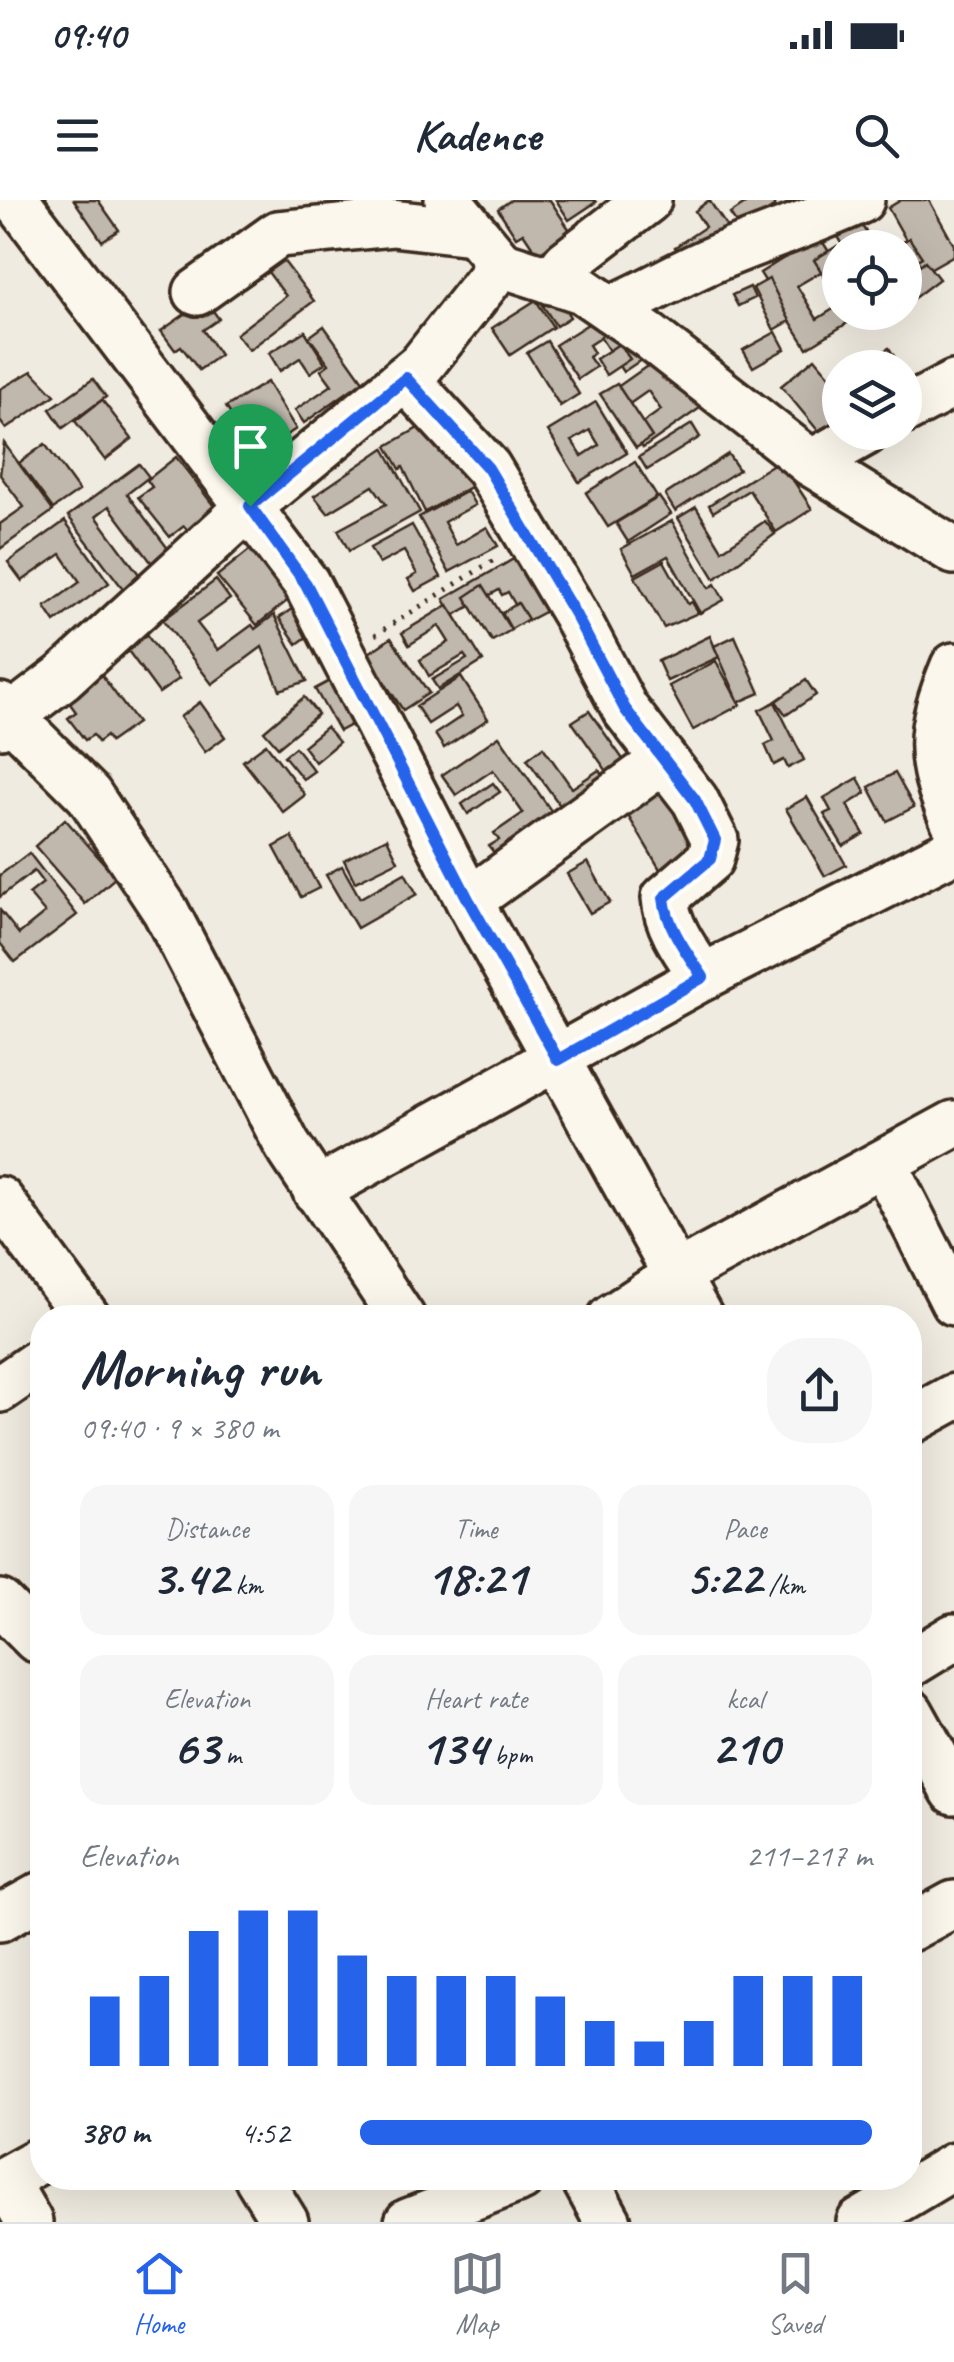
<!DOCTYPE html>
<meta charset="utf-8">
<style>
body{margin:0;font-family:Caveat,sans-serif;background:#f6f6f7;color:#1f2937;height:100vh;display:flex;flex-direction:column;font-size:38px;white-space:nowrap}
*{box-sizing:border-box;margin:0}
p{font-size:32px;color:#747a83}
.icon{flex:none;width:55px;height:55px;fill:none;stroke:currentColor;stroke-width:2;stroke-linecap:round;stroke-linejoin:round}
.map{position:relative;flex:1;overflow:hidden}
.panel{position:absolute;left:30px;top:1105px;width:892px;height:885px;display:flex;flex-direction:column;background:#fff;border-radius:40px;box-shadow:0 10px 40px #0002}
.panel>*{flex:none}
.controls{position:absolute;left:822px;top:30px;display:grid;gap:20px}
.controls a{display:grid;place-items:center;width:100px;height:100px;border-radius:50%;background:#fff;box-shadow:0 10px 40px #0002;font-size:50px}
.pin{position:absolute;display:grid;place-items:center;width:85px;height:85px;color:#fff;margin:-102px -42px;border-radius:50% 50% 50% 0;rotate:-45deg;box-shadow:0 0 10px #0007}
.pin .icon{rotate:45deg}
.round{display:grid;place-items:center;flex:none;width:105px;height:105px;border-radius:40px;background:#f6f6f7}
.summary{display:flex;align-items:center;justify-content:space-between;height:170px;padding:0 50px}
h1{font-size:55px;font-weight:700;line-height:75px}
.stats{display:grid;grid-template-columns:repeat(3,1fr);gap:15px;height:170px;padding:10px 50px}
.stats div{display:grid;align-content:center;border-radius:25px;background:#f6f6f7;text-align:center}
.stats b{font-size:50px;font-weight:700}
.stats small{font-size:28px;font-weight:400}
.stats p{font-size:28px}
.chart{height:280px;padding:20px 50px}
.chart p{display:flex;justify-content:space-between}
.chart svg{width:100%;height:180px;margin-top:10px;stroke:#2563eb;stroke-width:6}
ul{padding:0 50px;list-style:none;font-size:32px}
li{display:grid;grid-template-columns:160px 120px 1fr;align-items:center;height:75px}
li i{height:25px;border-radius:12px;background:#2563eb}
.status{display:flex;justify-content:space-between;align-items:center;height:70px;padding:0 50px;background:#fff;direction:ltr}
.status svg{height:28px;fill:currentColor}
header{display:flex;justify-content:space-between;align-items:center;height:130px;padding:0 50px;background:#fff;font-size:45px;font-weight:700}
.menu{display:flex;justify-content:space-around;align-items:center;height:140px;border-top:2px solid #e0e1e3;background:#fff;font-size:28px;color:#747a83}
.menu a{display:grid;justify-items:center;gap:5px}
.menu .on{color:#2563eb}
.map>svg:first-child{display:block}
</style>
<div class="status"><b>09:40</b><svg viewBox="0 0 49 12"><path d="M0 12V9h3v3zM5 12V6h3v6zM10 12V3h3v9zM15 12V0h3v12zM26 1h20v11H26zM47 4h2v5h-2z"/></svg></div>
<header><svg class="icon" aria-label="menu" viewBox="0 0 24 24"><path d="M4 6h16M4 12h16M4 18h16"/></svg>Kadence<svg class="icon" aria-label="search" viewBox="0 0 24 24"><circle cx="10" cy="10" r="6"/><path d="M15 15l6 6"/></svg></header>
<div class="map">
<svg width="954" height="2022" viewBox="0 0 954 2022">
<rect width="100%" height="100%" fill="#f0ebe0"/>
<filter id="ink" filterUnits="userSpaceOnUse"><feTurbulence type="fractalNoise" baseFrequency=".01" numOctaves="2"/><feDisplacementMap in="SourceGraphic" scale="20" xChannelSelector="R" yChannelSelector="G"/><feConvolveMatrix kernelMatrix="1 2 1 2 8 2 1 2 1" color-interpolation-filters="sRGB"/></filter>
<g filter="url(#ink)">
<!-- building -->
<g fill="#c0b8ad" stroke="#3b2a1e" stroke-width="2.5" fill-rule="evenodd">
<polygon points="74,0 98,0 119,30 102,41"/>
<polygon points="511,0 550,0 571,32 537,54 523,33 516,37 498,9"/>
<polygon points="556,0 594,0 596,2 569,20"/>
<polygon points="709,0 729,30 685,61 675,47 705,27 695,11"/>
<polygon points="751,0 771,0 775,6 740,29 730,14"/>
<polygon points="901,0 929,0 954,45 954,55 924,72 888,8"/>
<polygon points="854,13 876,48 845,48 832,27"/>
<polygon points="819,36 836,63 797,86 817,119 840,105 840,112 865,112 807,148 760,73"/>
<polygon points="909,38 922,57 905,67 905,48 894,48"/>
<polygon points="270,43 314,101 249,150 236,134 286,96 268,72 245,88 233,72"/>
<polygon points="837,46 840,84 832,89 814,60"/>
<polygon points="925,61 939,79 905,105 905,76"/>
<polygon points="769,79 790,121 774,130 753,88"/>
<polygon points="750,87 755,98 738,106 732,95"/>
<polygon points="558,97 570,117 556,126 543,106"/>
<polygon points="205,100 219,119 203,130 220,155 199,170 181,146 175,150 161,131"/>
<polygon points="536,100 553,127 510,155 492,128"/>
<polygon points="599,117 609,132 589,145 594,153 589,157 596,167 578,179 555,145"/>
<polygon points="324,126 363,181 304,223 295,210 332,185 321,170 329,164 309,137"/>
<polygon points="618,126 641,160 623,172 600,137"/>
<polygon points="305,131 325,163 310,173 300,158 280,171 269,153"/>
<polygon points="776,132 785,149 753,167 743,150"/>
<polygon points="547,141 579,194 560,206 527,153"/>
<polygon points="619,144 630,159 606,175 596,159"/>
<polygon points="889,148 901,168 856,168"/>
<polygon points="815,158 840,188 840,227 825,239 781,186"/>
<polygon points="650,164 707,203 643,248 631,231 661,210 648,191 618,212 606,195"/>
<polygon points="32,171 55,195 6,229 0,221 0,189"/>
<polygon points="93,179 106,197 63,228 50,209"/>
<polygon points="267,182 296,229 256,254 226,207"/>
<polygon points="617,184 652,237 636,248 600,194"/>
<polygon points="102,200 132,239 105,260 75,221"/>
<path d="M596,202L627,253L579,282L548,231ZM590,230L599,245L582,256L572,241Z"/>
<polygon points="439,216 477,283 425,312 403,267 400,269 387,246"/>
<polygon points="692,224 700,237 647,270 639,257"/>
<polygon points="4,243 53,311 0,349 0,324 24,307 0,275"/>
<polygon points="45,244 79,291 53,309 19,263"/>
<polygon points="384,248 420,312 349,351 338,330 386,304 373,286 328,313 314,296"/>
<polygon points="728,254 739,270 675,311 665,295"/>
<polygon points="176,257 217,310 189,332 184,326 170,337 138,297 152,287 147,280"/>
<polygon points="780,260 812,309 776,332 749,290 713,312 709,305"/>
<polygon points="635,262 657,297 608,327 586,293"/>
<polygon points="139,264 149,277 127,294 172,354 154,366 109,306 96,316 141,377 124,390 68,316"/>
<polygon points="467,291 475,305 444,322 456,345 487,327 498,346 449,372 419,317"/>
<polygon points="659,297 671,314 628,342 616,323"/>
<polygon points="696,307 722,350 765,321 775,334 715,379 678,318"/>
<polygon points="65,321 109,383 55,422 45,407 80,382 61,354 22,381 8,362"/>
<polygon points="672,321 709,388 715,384 724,400 700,413 668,356 635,374 621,349"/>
<polygon points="412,325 441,377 415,391 408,379 417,374 404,351 379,364 370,348"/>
<polygon points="252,348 292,397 257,425 217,376"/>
<polygon points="524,353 548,394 539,399 546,411 525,422 508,392 502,395 499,390 453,416 444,399"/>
<polygon points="664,361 688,404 692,402 698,413 664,428 635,377"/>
<polygon points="216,380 230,399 197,423 218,450 252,425 255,429 274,415 307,481 280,490 262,447 212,484 163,420"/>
<polygon points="483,385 511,430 492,441 465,397"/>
<polygon points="300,403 318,429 297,444 279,418"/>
<polygon points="518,403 528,419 511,429 502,413"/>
<polygon points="448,405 483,461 438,489 432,480 467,459 464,455 429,476 420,460 449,442 439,426 409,445 402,433"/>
<polygon points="146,434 179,479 159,493 126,448"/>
<polygon points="710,436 719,457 667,481 658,461"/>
<polygon points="735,436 760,493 739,502 714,446"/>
<polygon points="391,438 429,493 403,510 366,455"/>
<polygon points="716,461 740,505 693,530 669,486"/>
<polygon points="97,469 137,523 110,542 106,536 98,542 93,535 85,540 68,518 76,512 63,494"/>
<polygon points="343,474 367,516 339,531 315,489"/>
<polygon points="461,477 488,519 444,548 435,534 462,516 456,506 428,524 416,506"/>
<polygon points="806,480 816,495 786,515 776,501"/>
<polygon points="304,497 318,514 278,547 264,531"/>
<polygon points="200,502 225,537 205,552 180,517"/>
<polygon points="775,502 804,560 788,568 784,560 774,565 765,545 774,541 759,510"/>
<polygon points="589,511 627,565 611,577 572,522"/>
<polygon points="326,527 339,542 315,562 303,546"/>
<polygon points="499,536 556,618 498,658 489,646 499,640 494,633 523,613 493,570 456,595 442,575"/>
<polygon points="266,544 305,595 283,612 243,561"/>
<polygon points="295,547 314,571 303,579 284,556"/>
<polygon points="543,547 572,588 599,570 609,584 566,614 527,559"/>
<polygon points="895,573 914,607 887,621 869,587"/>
<polygon points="858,578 866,593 847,605 864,634 843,646 824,614 831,611 824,598"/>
<polygon points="660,581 703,652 664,676 621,604"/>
<polygon points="493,583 500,592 468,614 462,604"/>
<polygon points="807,597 846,665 825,676 786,609"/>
<polygon points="65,619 116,677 85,704 35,646"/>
<polygon points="292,637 319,688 301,697 274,647"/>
<polygon points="387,638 398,661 355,682 344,660"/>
<polygon points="29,653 77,715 15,762 0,743 0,710 19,734 45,713 29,694 43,683 34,671 0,697 0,675"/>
<polygon points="588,662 610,702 590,713 567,674"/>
<polygon points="342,666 360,698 405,673 417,694 357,728 326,675"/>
</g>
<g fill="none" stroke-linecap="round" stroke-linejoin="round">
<!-- minor casing -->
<g stroke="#3b2a1e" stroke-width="52">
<g id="minor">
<polyline points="16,0 306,383 469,701 700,1118"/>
<polyline points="448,0 501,64 582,90 649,136 811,263 954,351"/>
<polyline points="552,81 566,63 648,0"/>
<polyline points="197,92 278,34 392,23 472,32"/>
<path d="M610,109C646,94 680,73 716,58C764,38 813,22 861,0"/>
<path d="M405,178L488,268L575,414L625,509L695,600L715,640L710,659L665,698C667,727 687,753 703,777"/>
<polyline points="905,210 954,184"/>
<polyline points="811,263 866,232"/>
<path d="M954,466C928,529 926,559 954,621"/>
<polyline points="0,506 89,595 165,710 287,945 402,1118"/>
<polyline points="0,525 63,477 250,306 422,164 501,64"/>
<polyline points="469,701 664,560"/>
<polyline points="884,964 954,1102"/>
<polyline points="316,991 703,777 954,650"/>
<polyline points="0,1000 87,1118"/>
<polyline points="611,1118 678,1074 954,924"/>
<polyline points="0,1189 42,1160"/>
<polyline points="910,1221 954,1197"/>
<polyline points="0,1403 36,1439"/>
<polyline points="910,1464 954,1437"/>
<polyline points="910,1512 954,1591"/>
<polyline points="0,1718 42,1695"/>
<polyline points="910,1728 954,1704"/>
<polyline points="258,1978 285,2022"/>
<polyline points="584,1978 608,2022"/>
<polyline points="5,1980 29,2022"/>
<polyline points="0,1982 42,1959"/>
<polyline points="408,2022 521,1978"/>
<polyline points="860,2022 954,1966"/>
</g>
</g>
<!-- path -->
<polyline stroke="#3b2a1e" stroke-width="5" stroke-dasharray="2.5 8" stroke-linecap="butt" points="375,435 497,358"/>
<!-- minor -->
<use href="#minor" stroke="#fbf7ec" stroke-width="45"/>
</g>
</g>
<g fill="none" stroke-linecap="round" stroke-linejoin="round" filter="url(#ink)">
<!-- route casing -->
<g stroke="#fff" stroke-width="20">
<path id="route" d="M406,178L488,268L575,414L625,509L695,600L715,640L710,659L664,698C667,727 687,753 703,777L558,860L469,701L306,384L250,306Z"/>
</g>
<!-- route -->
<use href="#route" stroke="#2563eb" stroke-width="12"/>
</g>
</svg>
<div class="controls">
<a><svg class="icon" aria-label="locate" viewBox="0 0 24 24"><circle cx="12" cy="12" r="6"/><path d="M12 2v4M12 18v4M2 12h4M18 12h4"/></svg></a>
<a><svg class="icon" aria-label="layers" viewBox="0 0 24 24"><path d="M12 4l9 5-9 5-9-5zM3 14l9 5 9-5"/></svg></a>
</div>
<div class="pin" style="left:250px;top:306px;background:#1e9e55"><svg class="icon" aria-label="arrive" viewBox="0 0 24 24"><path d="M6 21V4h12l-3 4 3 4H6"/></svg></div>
<section class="panel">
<div class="summary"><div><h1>Morning run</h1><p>09:40 · 9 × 380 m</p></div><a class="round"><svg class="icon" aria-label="share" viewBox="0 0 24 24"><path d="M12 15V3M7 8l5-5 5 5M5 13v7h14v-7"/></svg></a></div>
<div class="stats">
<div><p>Distance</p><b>3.42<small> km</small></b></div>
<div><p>Time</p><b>18:21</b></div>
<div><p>Pace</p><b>5:22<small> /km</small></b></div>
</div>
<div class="stats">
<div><p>Elevation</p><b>63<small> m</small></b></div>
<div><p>Heart rate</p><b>134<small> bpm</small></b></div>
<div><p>kcal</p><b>210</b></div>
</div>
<div class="chart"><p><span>Elevation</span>211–217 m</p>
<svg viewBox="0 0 160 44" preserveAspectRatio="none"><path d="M5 44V27M15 44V22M25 44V11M35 44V6M45 44V6M55 44V17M65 44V22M75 44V22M85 44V22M95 44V27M105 44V33M115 44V38M125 44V33M135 44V22M145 44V22M155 44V22"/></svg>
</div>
<ul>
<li><b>380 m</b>4:52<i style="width:100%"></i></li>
</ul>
</section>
</div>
<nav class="menu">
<a class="on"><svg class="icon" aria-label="home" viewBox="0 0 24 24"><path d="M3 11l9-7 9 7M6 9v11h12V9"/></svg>Home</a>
<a><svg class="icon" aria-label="map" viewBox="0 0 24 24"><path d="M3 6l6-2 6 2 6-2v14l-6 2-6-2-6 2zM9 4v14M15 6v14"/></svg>Map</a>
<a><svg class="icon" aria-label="saved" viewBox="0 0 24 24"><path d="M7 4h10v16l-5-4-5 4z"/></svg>Saved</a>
</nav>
